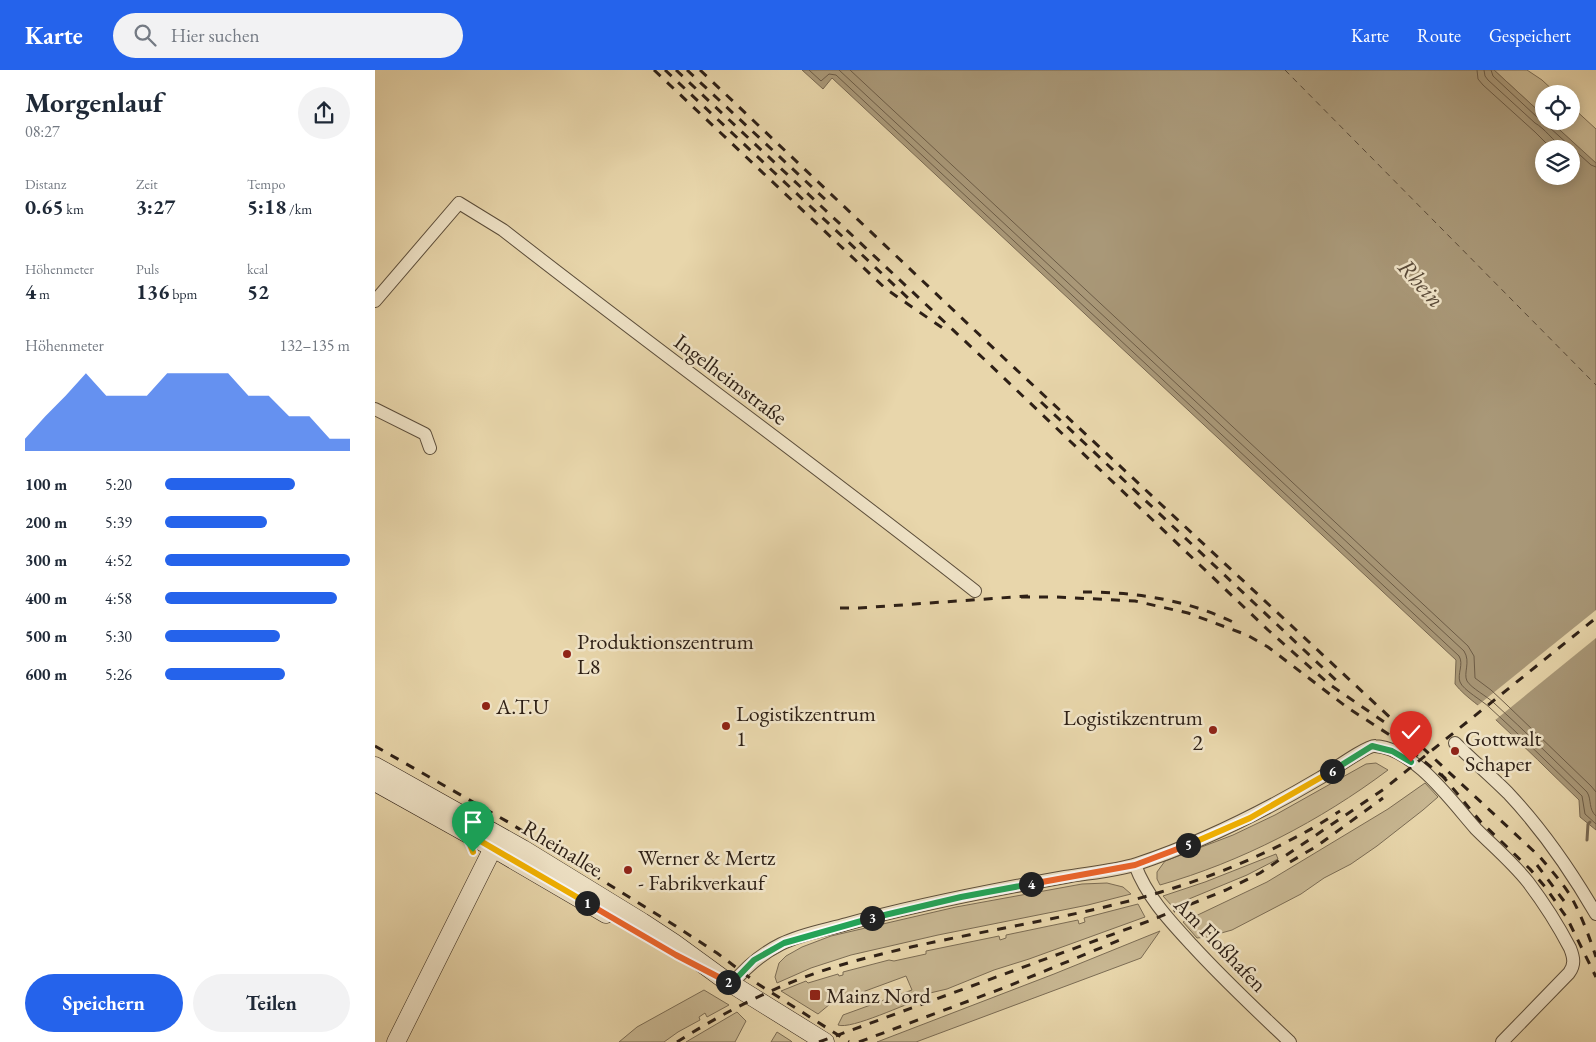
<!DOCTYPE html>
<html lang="de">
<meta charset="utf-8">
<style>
body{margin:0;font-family:"EB Garamond",serif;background:#f2f2f3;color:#1f2937;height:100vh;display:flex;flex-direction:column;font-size:19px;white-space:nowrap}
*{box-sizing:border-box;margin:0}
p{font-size:16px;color:#747a83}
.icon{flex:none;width:28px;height:28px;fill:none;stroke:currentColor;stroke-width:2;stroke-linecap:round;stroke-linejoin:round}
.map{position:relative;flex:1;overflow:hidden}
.sheet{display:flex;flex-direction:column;background:#fff;width:375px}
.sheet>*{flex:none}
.fabs{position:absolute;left:1160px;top:15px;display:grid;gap:10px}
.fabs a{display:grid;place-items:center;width:45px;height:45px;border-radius:50%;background:#fff;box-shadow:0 2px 12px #0003;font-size:25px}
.pin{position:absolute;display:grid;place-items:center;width:42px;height:42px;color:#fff;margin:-51px -21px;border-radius:50% 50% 50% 0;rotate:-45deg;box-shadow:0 0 5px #0007}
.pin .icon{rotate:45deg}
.km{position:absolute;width:25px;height:25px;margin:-12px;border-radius:50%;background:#222;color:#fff;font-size:14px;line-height:25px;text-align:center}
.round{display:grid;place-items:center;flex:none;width:52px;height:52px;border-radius:26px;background:#f2f2f3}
.headline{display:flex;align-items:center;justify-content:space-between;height:85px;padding:0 25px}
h1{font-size:28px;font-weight:700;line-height:38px}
.stats{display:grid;grid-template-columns:repeat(3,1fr);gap:8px;height:85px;padding:5px 25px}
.stats div{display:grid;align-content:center}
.stats b{font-size:21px;font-weight:700}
.stats small{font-size:14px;font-weight:400}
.stats p{font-size:14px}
.chart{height:140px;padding:10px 25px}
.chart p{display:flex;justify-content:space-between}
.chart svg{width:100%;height:90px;margin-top:5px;fill:#2563eb;opacity:.7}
.button{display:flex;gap:10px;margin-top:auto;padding:10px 25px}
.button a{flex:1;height:58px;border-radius:30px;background:#2563eb;color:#fff;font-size:20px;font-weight:700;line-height:58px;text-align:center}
.button a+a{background:#f2f2f3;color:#1f2937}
ul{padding:0 25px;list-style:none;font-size:16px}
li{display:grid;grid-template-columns:80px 60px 1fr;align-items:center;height:38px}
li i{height:12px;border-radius:6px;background:#2563eb}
header{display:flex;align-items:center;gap:30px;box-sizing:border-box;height:70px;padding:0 25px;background:#2563eb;color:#fff}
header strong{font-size:24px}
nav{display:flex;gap:28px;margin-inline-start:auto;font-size:18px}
.search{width:350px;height:45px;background:#f2f2f3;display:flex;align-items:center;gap:12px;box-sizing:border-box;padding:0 18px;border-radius:28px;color:#747a83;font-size:19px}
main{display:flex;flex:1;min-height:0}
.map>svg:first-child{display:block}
</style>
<header>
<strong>Karte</strong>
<div class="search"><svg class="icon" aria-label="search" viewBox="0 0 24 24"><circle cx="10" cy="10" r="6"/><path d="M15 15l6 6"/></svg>Hier suchen</div>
<nav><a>Karte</a><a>Route</a><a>Gespeichert</a></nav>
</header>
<main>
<section class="sheet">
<div class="headline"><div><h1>Morgenlauf</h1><p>08:27</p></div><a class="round"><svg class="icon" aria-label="share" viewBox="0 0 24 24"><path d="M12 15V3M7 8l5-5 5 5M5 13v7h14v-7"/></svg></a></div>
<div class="stats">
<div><p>Distanz</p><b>0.65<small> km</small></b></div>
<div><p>Zeit</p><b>3:27</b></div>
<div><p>Tempo</p><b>5:18<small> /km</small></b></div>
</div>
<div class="stats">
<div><p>Höhenmeter</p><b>4<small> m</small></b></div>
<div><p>Puls</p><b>136<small> bpm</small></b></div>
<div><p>kcal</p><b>52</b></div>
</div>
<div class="chart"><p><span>Höhenmeter</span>132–135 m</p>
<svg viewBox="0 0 160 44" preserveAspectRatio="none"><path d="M0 44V38L10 27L20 17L30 6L40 17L50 17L60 17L70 6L80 6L90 6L100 6L110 17L120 17L130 27L140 27L150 38L160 38V44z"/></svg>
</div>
<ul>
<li><b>100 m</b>5:20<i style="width:70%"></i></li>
<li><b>200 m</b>5:39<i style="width:55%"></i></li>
<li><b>300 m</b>4:52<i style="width:100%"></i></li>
<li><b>400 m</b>4:58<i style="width:93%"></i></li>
<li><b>500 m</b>5:30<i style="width:62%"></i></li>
<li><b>600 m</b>5:26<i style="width:65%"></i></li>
</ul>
<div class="button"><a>Speichern</a><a>Teilen</a></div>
</section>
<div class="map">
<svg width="1221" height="972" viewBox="0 0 1221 972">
<rect width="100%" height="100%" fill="#e8d6ab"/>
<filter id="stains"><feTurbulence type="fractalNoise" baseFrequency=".004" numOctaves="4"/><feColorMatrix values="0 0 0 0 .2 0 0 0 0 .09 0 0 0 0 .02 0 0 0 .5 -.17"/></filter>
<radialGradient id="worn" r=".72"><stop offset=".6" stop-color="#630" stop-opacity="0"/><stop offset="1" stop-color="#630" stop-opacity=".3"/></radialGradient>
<!-- green -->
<g fill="#c8b792" stroke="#7b6c54">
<polygon points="1119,0 1152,0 1167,10 1182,24 1169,24 1169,46"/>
<polygon points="1196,36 1221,59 1221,94 1175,51 1196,51"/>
<path d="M1001,693L1013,700C945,751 866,792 785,815L782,809V802L790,791L858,765L900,745L991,694Z"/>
<polygon points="1050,713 1063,727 1048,740 1002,776 976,794 949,808 926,824 857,860 832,867 822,868 808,852 892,812 1013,739"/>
<polygon points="901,784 903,789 872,805 797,836 788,826 830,812"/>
<polygon points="732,813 748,817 756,824 713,835 563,865 476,885 436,898 402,913 400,907 404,893 411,886 427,877 456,866 581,837 707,814"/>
<path d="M763,834L770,847L654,889L619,900L572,919L555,923L549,928C532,933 476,960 463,955L468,945L537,920L531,906L455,934L443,944L406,921L431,911L433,913L463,904L464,906L468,905V902L514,890L519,891L551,884V881L624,866L625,870L631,868V865L703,850L704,854L710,852L709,848Z"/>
<polygon points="785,861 766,888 541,972 502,972 679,904"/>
<polygon points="329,920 354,935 332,947 330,943 324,947 325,950 303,962 289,972 244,972 262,957"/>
<polygon points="362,942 371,951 360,972 311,972"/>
<polygon points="402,962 416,971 417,972 396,972"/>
</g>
<!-- water -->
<path fill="#a99878" stroke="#786851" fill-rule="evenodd" d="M427,0H1119L1169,46V51H1175L1221,93V760L1205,747L1204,730C1176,703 1149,676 1120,649C1107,637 1091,628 1080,614L1081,590L457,8L448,19ZM1169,79H1196V106H1169Z"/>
<!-- pier -->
<polygon fill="#e8d6ab" points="1221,540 1221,568 1119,651 1102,636"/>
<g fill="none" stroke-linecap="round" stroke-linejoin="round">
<!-- shore -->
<g stroke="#6c5c47" stroke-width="1">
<path d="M434,0L446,11L454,4L461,5L1084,586C1089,594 1082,604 1085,612C1088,620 1108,631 1114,637C1146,666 1176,696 1207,726L1210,744L1221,754"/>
<path d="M464,0L1089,581C1096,592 1088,603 1092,611C1096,618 1113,627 1119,633C1151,662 1181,692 1212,722C1217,730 1213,739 1221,746"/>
<polyline points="475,0 1093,576 1099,586 1100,608 1116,620 1133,636 1216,716 1221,722"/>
<polyline points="1102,0 1103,9 1108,15 1160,62 1177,79"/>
<path d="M1109,0L1110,6L1113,10L1160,53C1169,58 1179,71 1188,79"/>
<polyline points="1116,0 1118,6 1163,48 1169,49"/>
<polyline points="1172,51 1174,57 1216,95 1221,97"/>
</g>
<!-- stream -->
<polyline stroke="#786851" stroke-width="3" points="1212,770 1213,754 1215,752"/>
<!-- ferry -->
<polyline stroke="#594a38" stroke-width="1" stroke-dasharray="6 5" stroke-linecap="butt" points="910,0 1221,315"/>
<!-- street casing -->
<g stroke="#5c4e3b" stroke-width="14">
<g id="street">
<path d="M0,231L84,133L128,160C284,282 444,398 600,521"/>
<polyline points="0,339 50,364 55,378"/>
<path d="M1080,673C1097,690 1116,706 1133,723C1167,759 1196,801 1221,844"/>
<path d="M760,795C772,827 794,850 817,875C848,909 881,940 915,972"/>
<path d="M357,914C371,897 386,884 406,874C426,864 450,860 472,854C543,834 617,820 690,807C713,803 740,801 762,794C828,772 886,743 945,708C955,702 993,675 1000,676C1039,678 1077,732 1101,759C1118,776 1138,793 1153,812C1169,833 1183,855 1195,878C1199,888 1200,895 1194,903L1127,972"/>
</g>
</g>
<!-- secondary casing -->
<g stroke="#2e2016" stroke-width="19">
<g id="secondary">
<polyline points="0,696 148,779 267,852 299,873 347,908 450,972"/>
<polyline points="0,712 118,778 231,844"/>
<polyline points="21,972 123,768"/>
</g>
</g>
<!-- street -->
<use href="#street" stroke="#f0e4c8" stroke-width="12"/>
<!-- secondary -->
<use href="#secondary" stroke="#f0e4c8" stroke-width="18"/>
<!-- rail -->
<g stroke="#2e2016" stroke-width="3" stroke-dasharray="9 9" stroke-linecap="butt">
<polyline points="279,0 511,219 569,259"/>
<polyline points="290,0 533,228"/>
<polyline points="301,0 609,289 893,560 954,614 1015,656"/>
<polyline points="312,0 454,133"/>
<path d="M325,0L631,290L1165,787C1175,799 1186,811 1195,825C1206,844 1214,866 1221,887"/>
<polyline points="666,332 964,613"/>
<path d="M708,522C761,522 813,530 860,553"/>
<polyline points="646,527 681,527 760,531 813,543 872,565 893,577 973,638 1024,671 1071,709"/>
<polyline points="465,538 484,538 653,526"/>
<polyline points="0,676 133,752 299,855 342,883 383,914 474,972"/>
<polyline points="1066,704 1105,751 1155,799 1171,818 1192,848 1221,907"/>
<polyline points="915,792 942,776 1008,728"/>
<polyline points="1162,795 1192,835"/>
<path d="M302,972C357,937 416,908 480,891C581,863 686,852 786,822C833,808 880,789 923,766C937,759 951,750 965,741"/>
<polyline points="444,972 774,851 851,820 885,803 1009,719 1221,548"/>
<polyline points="484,972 631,917 752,867"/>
</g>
</g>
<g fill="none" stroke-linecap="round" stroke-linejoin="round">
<!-- split-1 casing -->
<g stroke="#fff" stroke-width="10">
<polyline id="split-1" points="98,782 90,762 212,833"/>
</g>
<!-- split-2 casing -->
<g stroke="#fff" stroke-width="10">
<polyline id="split-2" points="212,833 301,885 353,912"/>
</g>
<!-- split-3 casing -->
<g stroke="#fff" stroke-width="10">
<polyline id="split-3" points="353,912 356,914 379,890 409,873 497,848"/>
</g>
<!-- split-4 casing -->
<g stroke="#fff" stroke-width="10">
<polyline id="split-4" points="497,848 586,827 656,814"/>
</g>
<!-- split-5 casing -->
<g stroke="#fff" stroke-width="10">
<polyline id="split-5" points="656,814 760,795 813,775"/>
</g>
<!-- split-6 casing -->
<g stroke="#fff" stroke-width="10">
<polyline id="split-6" points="813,775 875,748 957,701"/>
</g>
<!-- split-7 casing -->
<g stroke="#fff" stroke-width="10">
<polyline id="split-7" points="957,701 997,676 1017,681 1036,692"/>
</g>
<!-- split-1 -->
<use href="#split-1" stroke="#f5b400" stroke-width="6"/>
<!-- split-2 -->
<use href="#split-2" stroke="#f0652b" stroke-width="6"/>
<!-- split-3 -->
<use href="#split-3" stroke="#22a559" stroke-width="6"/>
<!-- split-4 -->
<use href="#split-4" stroke="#22a559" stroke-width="6"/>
<!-- split-5 -->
<use href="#split-5" stroke="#f0652b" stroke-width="6"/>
<!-- split-6 -->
<use href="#split-6" stroke="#f5b400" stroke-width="6"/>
<!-- split-7 -->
<use href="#split-7" stroke="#22a559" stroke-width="6"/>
</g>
<!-- markers -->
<g fill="#8f2418" stroke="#f0e4c8" stroke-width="2">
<circle cx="192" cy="584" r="5"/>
<circle cx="111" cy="636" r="5"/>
<circle cx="351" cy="656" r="5"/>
<circle cx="838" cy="660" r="5"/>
<circle cx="1080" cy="681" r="5"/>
<circle cx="253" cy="800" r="5"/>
<rect x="434" y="919" width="12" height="12" rx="2.5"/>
</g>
<g text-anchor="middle" stroke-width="5" stroke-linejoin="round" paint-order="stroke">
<!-- street labels -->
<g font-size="22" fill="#2e2016" stroke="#f0e4c8">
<text transform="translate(356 309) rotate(37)" y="8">Ingelheimstraße</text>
<text transform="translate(188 778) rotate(31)" y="8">Rheinallee</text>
<text transform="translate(846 874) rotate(46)" y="8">Am Floßhafen</text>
</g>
<!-- poi labels -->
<g font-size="22" fill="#2e2016" stroke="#f0e4c8" text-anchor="start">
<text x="202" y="579">Produktionszentrum<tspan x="202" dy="25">L8</tspan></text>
<text x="121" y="644">A.T.U</text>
<text x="361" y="651">Logistikzentrum<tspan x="361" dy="25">1</tspan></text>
<text x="828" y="655" text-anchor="end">Logistikzentrum<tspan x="828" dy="25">2</tspan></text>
<text x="1090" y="676">Gottwalt<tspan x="1090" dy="25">Schaper</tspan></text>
<text x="263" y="795">Werner &amp; Mertz<tspan x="263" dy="25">- Fabrikverkauf</tspan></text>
<text x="451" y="933">Mainz Nord</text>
</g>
<!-- water labels -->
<g font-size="24" font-style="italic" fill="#594a38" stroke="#f0e4c8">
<text transform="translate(1046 213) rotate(48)" y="8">Rhein</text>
</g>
</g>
<rect width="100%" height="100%" filter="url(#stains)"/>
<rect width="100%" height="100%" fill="url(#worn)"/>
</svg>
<div class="fabs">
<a><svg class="icon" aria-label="locate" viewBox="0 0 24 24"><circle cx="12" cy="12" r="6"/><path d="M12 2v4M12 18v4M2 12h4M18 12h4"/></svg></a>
<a><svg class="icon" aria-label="layers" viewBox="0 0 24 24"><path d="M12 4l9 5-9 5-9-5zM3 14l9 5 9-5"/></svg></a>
</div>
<div class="pin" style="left:98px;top:782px;background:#1e9e55"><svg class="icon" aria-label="arrive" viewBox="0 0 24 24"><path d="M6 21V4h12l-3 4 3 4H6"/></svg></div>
<div class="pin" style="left:1036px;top:692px;background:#d93025"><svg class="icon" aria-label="check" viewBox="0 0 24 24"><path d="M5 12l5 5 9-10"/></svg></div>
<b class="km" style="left:212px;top:833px">1</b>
<b class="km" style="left:353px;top:912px">2</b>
<b class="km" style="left:497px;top:848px">3</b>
<b class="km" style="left:656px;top:814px">4</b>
<b class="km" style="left:813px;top:775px">5</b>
<b class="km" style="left:957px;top:701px">6</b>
</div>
</main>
